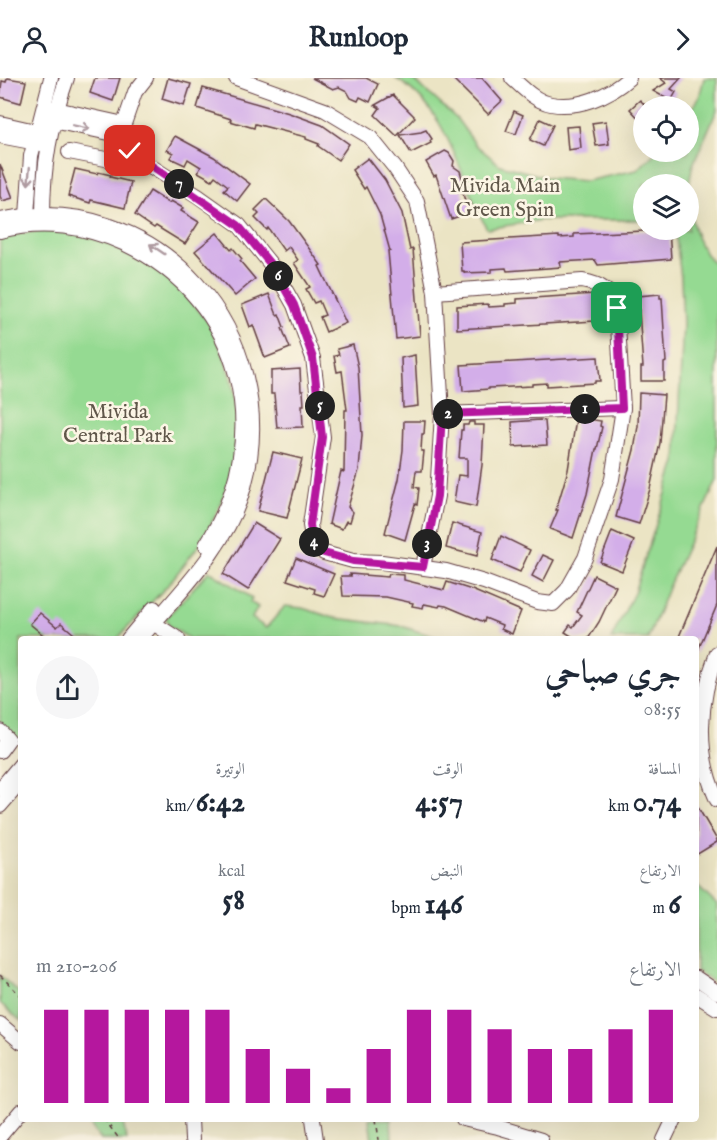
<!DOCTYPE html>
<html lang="ar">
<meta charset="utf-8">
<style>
body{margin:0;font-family:"IM FELL English",Amiri,serif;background:#f6f6f7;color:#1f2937;direction:rtl;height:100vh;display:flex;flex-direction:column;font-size:22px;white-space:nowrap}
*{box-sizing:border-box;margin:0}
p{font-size:20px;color:#747a83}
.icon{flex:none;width:33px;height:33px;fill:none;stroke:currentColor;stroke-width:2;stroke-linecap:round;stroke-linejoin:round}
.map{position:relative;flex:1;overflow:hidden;direction:ltr}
.panel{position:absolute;left:18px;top:558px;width:681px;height:486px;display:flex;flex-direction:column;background:#fff;border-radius:6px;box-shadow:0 6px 24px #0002;direction:rtl}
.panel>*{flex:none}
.controls{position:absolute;left:633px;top:18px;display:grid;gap:12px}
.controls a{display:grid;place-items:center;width:66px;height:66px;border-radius:50%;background:#fff;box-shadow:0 6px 24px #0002;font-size:30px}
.pin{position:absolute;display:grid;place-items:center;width:51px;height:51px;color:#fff;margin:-26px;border-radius:12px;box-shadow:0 3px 9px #0006}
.km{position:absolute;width:30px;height:30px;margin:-15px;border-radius:50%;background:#222;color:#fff;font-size:16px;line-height:30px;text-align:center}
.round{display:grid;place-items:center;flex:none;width:63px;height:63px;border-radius:32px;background:#f6f6f7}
.overview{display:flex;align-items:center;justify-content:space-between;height:102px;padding:0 18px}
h1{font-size:33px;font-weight:700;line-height:45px}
.figures{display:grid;grid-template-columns:repeat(3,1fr);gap:9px;height:102px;padding:6px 18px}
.figures div{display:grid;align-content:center}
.figures b{font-size:30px;font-weight:700}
.figures small{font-size:16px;font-weight:400}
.figures p{font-size:16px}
.chart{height:168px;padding:12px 18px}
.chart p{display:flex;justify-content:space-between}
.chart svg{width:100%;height:108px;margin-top:6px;stroke:#b5179e;stroke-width:6}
header{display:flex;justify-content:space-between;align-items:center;height:78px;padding:0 18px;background:#fff;font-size:27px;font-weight:700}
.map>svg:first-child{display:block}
</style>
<header><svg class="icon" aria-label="forward" viewBox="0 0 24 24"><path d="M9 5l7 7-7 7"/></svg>Runloop<svg class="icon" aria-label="person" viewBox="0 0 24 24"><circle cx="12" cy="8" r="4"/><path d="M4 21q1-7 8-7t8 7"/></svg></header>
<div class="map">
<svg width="717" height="1062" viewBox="0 0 717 1062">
<rect width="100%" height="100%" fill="#fcf5e5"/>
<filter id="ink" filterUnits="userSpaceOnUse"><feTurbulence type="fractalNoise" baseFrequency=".0167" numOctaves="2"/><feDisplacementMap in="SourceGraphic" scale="12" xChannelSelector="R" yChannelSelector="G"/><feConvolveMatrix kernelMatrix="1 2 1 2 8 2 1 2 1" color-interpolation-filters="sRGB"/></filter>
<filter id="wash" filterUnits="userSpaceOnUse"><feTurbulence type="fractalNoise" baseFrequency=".008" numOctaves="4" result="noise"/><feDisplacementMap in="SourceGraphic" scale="24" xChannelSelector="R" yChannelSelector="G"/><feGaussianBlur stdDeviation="1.35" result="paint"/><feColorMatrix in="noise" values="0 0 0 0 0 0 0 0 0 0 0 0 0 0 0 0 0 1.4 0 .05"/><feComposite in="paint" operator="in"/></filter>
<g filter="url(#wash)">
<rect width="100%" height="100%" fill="#ebe4c4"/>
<!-- green -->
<g fill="#95da92" stroke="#707c5e" stroke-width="1.5">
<path d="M395,0H412L457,41L476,67L500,87L549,100L586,103L637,92L656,74H688L689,35L699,20L704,0H717V32L692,89L689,108L644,106L643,142H541L487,151C458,98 451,33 395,0Z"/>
<path d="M689,127C692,148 700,175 717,188V402L668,510L648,561H611L634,515L676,384L683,246L681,200L675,152H688Z"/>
<polygon points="43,153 77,155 114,166 167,198 189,220 209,245 223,276 233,304 238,339 236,374 229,404 216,436 204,461 168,507 117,561 21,561 21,663 0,646 0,160 13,156"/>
<polygon points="209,493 252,520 250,524 258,529 252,540 266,550 285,528 302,530 335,540 401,548 442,561 190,561 169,548 166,540"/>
<polygon points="696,807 717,827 717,906 696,893"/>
<polygon points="0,898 21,916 21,943 0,925"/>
<polygon points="86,1041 122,1041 127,1062 101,1062"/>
<polygon points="369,1041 391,1041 392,1062 372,1062"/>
</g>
<g id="blocks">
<!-- building -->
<g fill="#d3aee9">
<polygon points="7,0 26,3 21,25 0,19 2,3 6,4"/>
<polygon points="95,0 120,0 113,23 90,15"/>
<polygon points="168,0 191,6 184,28 162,21"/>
<polygon points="312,0 366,0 378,6 370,24 360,19 358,23 351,20 347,13 339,9 333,11"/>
<polygon points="452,0 482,0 502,23 488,36"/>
<polygon points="660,0 681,0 671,11 676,14 671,23 653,13 666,5"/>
<polygon points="203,10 289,35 322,47 349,66 338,82 318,68 319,66 306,61 306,59 255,46 254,50 230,43 231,41 197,30"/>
<polygon points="393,17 415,39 397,58 375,37 380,30 375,27"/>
<polygon points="640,22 644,26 644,46 630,31"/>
<polygon points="514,33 523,37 516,56 506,53"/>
<polygon points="540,41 553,47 543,68 530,62"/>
<polygon points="606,43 609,66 596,68 592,45"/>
<polygon points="579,48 581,70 568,72 566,49"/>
<polygon points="426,52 432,61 430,63 431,65 411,75 400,57 421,54"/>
<polygon points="175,58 214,79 250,106 237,123 224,112 228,108 215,98 212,102 198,94 201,89 188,81 185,87 170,80 173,75 167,72"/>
<polygon points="445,73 449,75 454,83 453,88 460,93 465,110 461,111 466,125 470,124 474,133 451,141 436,97 434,98 426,84"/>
<polygon points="368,80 385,102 402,135 410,172 413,171 420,258 396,261 388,173 390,173 380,137 366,109 364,111 352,92"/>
<polygon points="0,86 13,120 2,123 0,118"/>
<polygon points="75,91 97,96 98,94 111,97 110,99 131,104 125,130 91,122 90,125 68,118"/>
<polygon points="150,113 169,125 171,123 183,130 181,133 199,144 185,166 156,148 154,150 135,137"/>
<polygon points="266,121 289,143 321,187 319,188 346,245 326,254 320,239 325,237 319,223 314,225 306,211 310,209 294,185 298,182 289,169 284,173 268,150 267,152 255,140 259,136 255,132"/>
<polygon points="669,152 671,181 598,187 595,182 560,184 561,189 507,193 506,190 492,191 492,194 464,195 464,193 462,193 460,164 559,158 559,160 574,159 574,156"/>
<polygon points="217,155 231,172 233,170 242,181 240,183 255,201 235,218 195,173"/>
<polygon points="269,216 277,237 279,236 284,249 282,250 290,270 265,280 253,247 250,249 242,227"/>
<polygon points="595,216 597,241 595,243 457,251 457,228 488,226 489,229 505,228 505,226 517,225 517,221"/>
<polygon points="660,216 660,220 662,220 666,284 664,285 664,303 641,303 641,289 643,289 638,218"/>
<polygon points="353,267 358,289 362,357 359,392 348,429 353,434 350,444 346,443 342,451 329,446 341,393 344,394 345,332 347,332 342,293 337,294 334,278 339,277 337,271"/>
<polygon points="415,277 418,328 403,330 401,280"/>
<polygon points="598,279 600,303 595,303 595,305 547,308 547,305 532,306 532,308 489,310 489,311 463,313 461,287"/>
<polygon points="300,291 301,313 303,313 304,327 302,327 303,349 277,350 274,316 271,316 271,293"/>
<polygon points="639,315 664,317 660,365 650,411 639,446 616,439 634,372 638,348"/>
<polygon points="581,340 601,343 600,348 602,349 597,371 596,371 587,416 573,460 550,451 558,432 556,432 568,392 576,341"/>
<polygon points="540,342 545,343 547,367 513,369 512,344"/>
<polygon points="404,343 425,343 424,356 422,356 421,373 424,373 422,393 416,393 414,409 419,410 417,427 415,426 405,462 385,455 399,401 403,372"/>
<polygon points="469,344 474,344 474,347 484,347 482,387 476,429 454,424 458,397 467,398 467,380 459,380 461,352 463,352 463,347 468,347"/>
<polygon points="273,374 302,381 287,440 258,433"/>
<polygon points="254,445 280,461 248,512 223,496"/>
<polygon points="452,445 482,454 477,478 446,470"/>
<polygon points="612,453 634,463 622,493 600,484"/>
<polygon points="501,458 530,472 520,494 492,482"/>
<polygon points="717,468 717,527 696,577 696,561 678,561"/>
<polygon points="543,477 554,482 543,504 532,498"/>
<polygon points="296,480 334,496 324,518 314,515 315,511 287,502"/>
<polygon points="350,496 388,499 389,496 404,497 404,502 444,512 447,504 472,512 521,533 512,556 501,551 502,547 485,540 484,544 446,528 440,527 439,529 424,526 423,530 412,528 413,525 386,519 343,518 341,498 351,498"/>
<polygon points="594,497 616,508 599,544 588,561 576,561 565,554 570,547 573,549 582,537 577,534"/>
<polygon points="40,535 57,549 61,545 80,561 48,561 30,546"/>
<polygon points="696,726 717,762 717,764 696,777"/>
</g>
</g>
</g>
<g filter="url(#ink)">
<use href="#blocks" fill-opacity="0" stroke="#623d42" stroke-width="1.5"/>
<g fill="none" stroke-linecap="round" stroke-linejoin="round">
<!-- minor casing -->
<g stroke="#623d42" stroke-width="16">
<g id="minor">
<path d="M146,0L135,14L124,46L123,58L130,73L142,83L198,118L239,147L272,188L294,227L313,280L323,359L310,447L313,464L324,475L353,483L382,484L446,493L484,504L537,524L553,526L567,512L585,480L612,401L623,330L617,230C611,212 600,206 582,203L435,214"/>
<polyline points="236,0 325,32 370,59 395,90 417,123 435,214 442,336 437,418 423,489"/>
<path d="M512,0C523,10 535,23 551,26C578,31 609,18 629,0"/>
<polyline points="47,29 124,46"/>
<polyline points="44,41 123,58"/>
<polyline points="0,45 44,55"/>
<polyline points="0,58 42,66"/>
<polyline points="69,74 116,83 125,81 130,73"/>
<path d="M43,137C43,87 50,48 67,0"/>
<polyline points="27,138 31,78 51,0"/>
<path d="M0,142C158,108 286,257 244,409C228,468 179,515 140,561"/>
<path d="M0,153C42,142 86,148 125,166C243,222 276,358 206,467"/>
<polyline points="442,336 623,330"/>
<polyline points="147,541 178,561"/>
<polyline points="128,561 154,530"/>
<path d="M717,575C699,622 695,675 717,722"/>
<polyline points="0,653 8,662 0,673"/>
<polyline points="0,711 21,686"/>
<polyline points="0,728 21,704"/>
<polyline points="696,900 717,914"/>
<polyline points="696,917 717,930"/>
<polyline points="0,946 21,964"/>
<polyline points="191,1041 192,1062"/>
<polyline points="313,1041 316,1062"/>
<polyline points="463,1041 498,1049 541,1062"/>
<polyline points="0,1058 21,1033"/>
<polyline points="664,1062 674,1041"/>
</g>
</g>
<!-- path -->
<g stroke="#623d42" stroke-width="1.5" stroke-dasharray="4.5 4.5" stroke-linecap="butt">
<polyline points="0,897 21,918"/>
<polyline points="104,1041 120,1062"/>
<polyline points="376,1041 379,1062"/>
</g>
<!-- minor -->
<use href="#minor" stroke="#fff" stroke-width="14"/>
</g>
<!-- one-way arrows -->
<defs><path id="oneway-shaft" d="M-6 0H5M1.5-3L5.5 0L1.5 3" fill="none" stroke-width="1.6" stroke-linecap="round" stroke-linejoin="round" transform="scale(1.5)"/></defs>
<g stroke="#ae9aa0">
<use href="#oneway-shaft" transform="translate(81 49) rotate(12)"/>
<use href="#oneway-shaft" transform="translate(29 98) rotate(95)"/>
<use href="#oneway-shaft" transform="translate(157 171) rotate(-146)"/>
</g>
</g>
<g fill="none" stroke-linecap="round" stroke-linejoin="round" filter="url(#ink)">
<!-- route casing -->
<g stroke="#fff" stroke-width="12">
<polyline id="route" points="130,73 238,147 272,188 294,227 313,280 322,359 310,447 313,464 324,475 353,483 423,489 437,418 442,336 622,330 617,230"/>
</g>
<!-- route -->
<use href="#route" stroke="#b5179e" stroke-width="8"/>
</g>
<g text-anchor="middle" stroke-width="5" stroke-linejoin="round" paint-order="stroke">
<!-- park labels -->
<g font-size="21" fill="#60574a" stroke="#fcf5e5">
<text x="505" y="114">Mivida Main<tspan x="505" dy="24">Green Spin</tspan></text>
<text x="118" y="340">Mivida<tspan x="118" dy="24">Central Park</tspan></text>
</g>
</g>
</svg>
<div class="controls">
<a><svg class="icon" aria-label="locate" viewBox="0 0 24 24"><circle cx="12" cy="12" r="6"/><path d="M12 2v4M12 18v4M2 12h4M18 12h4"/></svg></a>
<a><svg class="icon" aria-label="layers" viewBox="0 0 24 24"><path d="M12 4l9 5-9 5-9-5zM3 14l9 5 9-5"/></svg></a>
</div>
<div class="pin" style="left:617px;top:230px;background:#1e9e55"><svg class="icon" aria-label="arrive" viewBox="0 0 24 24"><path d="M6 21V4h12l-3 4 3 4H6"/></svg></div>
<div class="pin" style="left:130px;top:73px;background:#d93025"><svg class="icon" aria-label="check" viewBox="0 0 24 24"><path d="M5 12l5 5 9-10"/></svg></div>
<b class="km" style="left:585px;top:331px">1</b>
<b class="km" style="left:448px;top:336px">2</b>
<b class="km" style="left:427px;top:466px">3</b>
<b class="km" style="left:314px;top:464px">4</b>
<b class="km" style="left:320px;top:328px">5</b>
<b class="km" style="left:278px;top:198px">6</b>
<b class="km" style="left:179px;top:106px">7</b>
<section class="panel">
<div class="overview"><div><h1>جري صباحي</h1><p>08:55</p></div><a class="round"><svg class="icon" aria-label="share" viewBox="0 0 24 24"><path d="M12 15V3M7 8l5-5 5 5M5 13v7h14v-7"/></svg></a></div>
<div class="figures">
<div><p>المسافة</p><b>0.74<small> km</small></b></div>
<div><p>الوقت</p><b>4:57</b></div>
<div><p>الوتيرة</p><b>6:42<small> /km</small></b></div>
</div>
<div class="figures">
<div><p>الارتفاع</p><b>6<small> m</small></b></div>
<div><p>النبض</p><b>146<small> bpm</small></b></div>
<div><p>kcal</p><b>58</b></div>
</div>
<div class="chart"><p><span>الارتفاع</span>206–210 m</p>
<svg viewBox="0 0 160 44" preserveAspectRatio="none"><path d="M5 44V6M15 44V6M25 44V6M35 44V6M45 44V6M55 44V22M65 44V30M75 44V38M85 44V22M95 44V6M105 44V6M115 44V14M125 44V22M135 44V22M145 44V14M155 44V6"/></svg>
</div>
</section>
</div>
